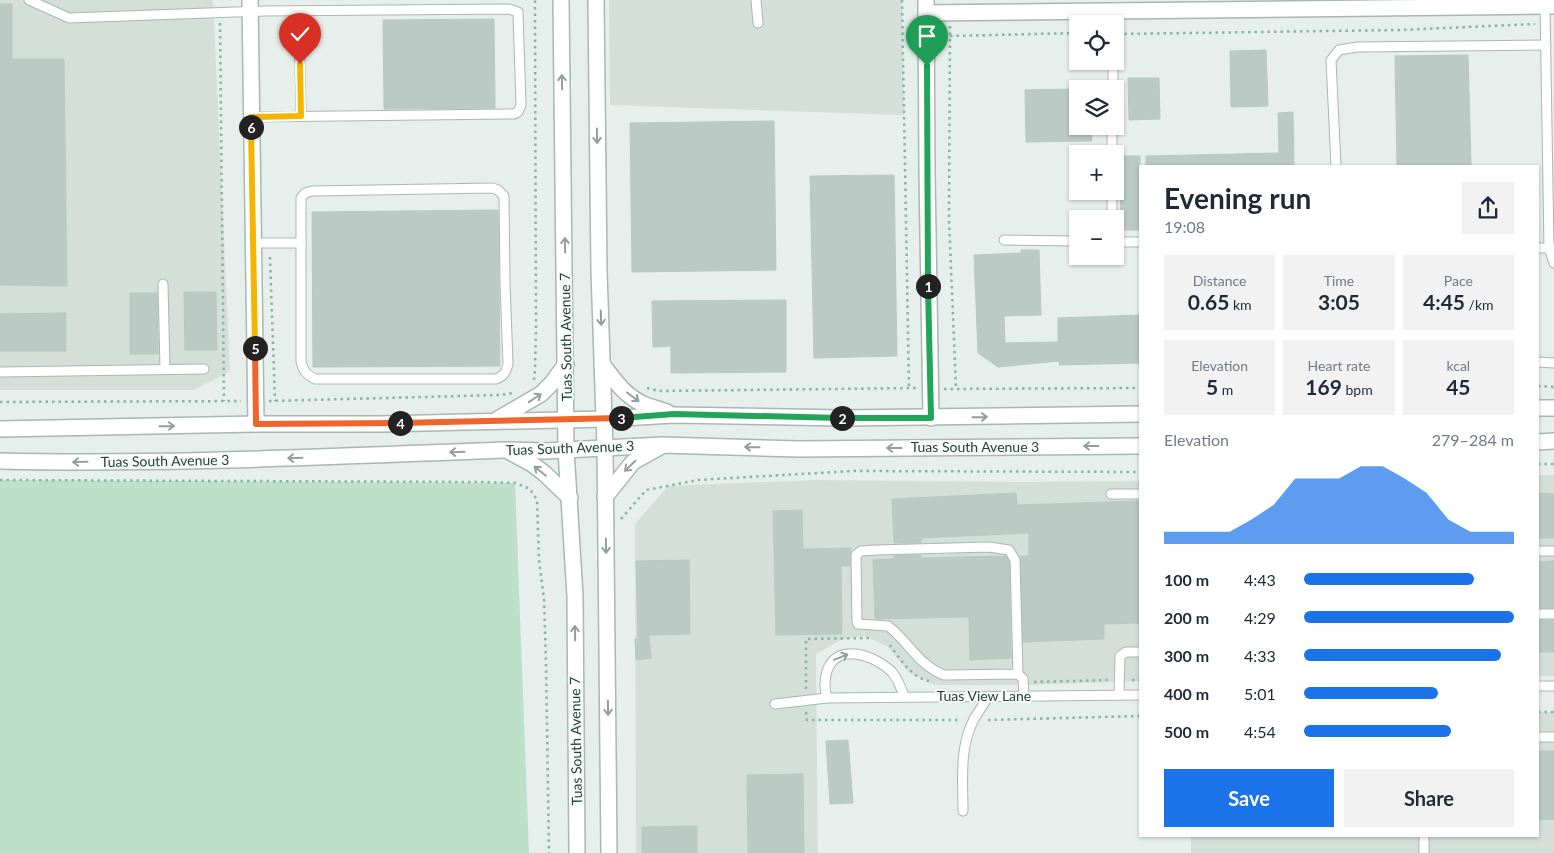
<!DOCTYPE html>
<meta charset="utf-8">
<style>
body{margin:0;font-family:Lato,sans-serif;background:#f2f2f3;color:#1f2937;height:100vh;display:flex;flex-direction:column;font-size:19px;white-space:nowrap}
*{box-sizing:border-box;margin:0}
p{font-size:16px;color:#747a83}
.icon{flex:none;width:28px;height:28px;fill:none;stroke:currentColor;stroke-width:2;stroke-linecap:round;stroke-linejoin:round}
.map{position:relative;flex:1;overflow:hidden}
.sheet{position:absolute;left:1139px;top:165px;width:400px;height:672px;display:flex;flex-direction:column;background:#fff;border-radius:0px;box-shadow:0 1px 4px #0004}
.sheet>*{flex:none}
.buttons{position:absolute;left:1069px;top:15px;display:grid;gap:10px}
.buttons a{display:grid;place-items:center;width:55px;height:55px;border-radius:0px;background:#fff;box-shadow:0 1px 4px #0004;font-size:25px}
.pin{position:absolute;display:grid;place-items:center;width:42px;height:42px;color:#fff;margin:-51px -21px;border-radius:50% 50% 50% 0;rotate:-45deg;box-shadow:0 0 5px #0007}
.pin .icon{rotate:45deg}
.km{position:absolute;width:25px;height:25px;margin:-12px;border-radius:50%;background:#222;color:#fff;font-size:14px;line-height:25px;text-align:center}
.round{display:grid;place-items:center;flex:none;width:52px;height:52px;border-radius:0px;background:#f2f2f3}
.overview{display:flex;align-items:center;justify-content:space-between;height:85px;padding:0 25px}
h1{font-size:28px;font-weight:700;line-height:38px}
.stats{display:grid;grid-template-columns:repeat(3,1fr);gap:8px;height:85px;padding:5px 25px}
.stats div{display:grid;align-content:center;border-radius:0px;background:#f2f2f3;text-align:center}
.stats b{font-size:21px;font-weight:700}
.stats small{font-size:14px;font-weight:400}
.stats p{font-size:14px}
.chart{height:140px;padding:10px 25px}
.chart p{display:flex;justify-content:space-between}
.chart svg{width:100%;height:90px;margin-top:5px;fill:#1a73e8;opacity:.7}
.primary-button{display:flex;gap:10px;margin-top:auto;padding:10px 25px}
.primary-button a{flex:1;height:58px;border-radius:0px;background:#1a73e8;color:#fff;font-size:20px;font-weight:700;line-height:58px;text-align:center}
.primary-button a+a{background:#f2f2f3;color:#1f2937}
ul{padding:0 25px;list-style:none;font-size:16px}
li{display:grid;grid-template-columns:80px 60px 1fr;align-items:center;height:38px}
li i{height:12px;border-radius:6px;background:#1a73e8}
.map>svg:first-child{display:block}
</style>
<div class="map">
<svg width="1554" height="853" viewBox="0 0 1554 853">
<rect width="100%" height="100%" fill="#e6efeb"/>
<!-- built -->
<g fill="#d4dfda">
<polygon points="0,0 213,0 230,371 194,390 0,390"/>
<polygon points="609,0 902,0 904,115 610,105"/>
<rect x="1538" y="475" width="16" height="201"/>
<polygon points="814,480 1025,482 1140,481 1140,681 1030,685 935,685 910,673 887,646 864,636 841,640 816,654 818,853 636,853 635,524 668,486"/>
<polygon points="1538,712 1554,712 1554,853 1191,853 1191,836 1538,836"/>
</g>
<!-- green -->
<polygon fill="#bfe0c8" points="0,480 515,483 529,853 0,853"/>
<!-- building -->
<g fill="#bbcac4" stroke="#b8c9c2">
<polygon points="0,4 12,4 12,59 64,59 67,286 0,285"/>
<polygon points="494,19 495,108 384,109 383,20"/>
<polygon points="1266,50 1268,106 1231,107 1230,51"/>
<polygon points="1468,55 1471,166 1397,166 1395,56"/>
<polygon points="1128,78 1159,78 1160,119 1129,120"/>
<polygon points="1078,89 1078,126 1091,126 1092,141 1026,142 1025,90"/>
<polygon points="1293,112 1294,166 1146,166 1146,156 1279,153 1278,113"/>
<polygon points="774,121 776,270 632,272 630,123"/>
<polygon points="1120,156 1140,156 1140,230 1121,230"/>
<polygon points="894,175 897,356 814,358 810,176"/>
<polygon points="498,210 500,366 313,367 312,212"/>
<polygon points="1021,250 1039,250 1041,315 1004,316 1005,343 1058,342 1058,318 1140,315 1140,363 1059,365 1059,361 998,367 978,353 974,255 1021,253"/>
<polygon points="184,292 216,292 217,350 185,350"/>
<polygon points="130,293 157,293 158,354 130,354"/>
<polygon points="786,300 786,372 671,373 671,346 653,347 652,301"/>
<polygon points="66,313 66,351 0,351 0,314"/>
<polygon points="1016,493 1017,505 1140,501 1140,623 1104,624 1104,639 1023,642 1020,556 1029,556 1029,533 921,538 921,543 894,543 892,499"/>
<polygon points="1538,493 1554,494 1554,538 1538,538"/>
<polygon points="802,510 803,549 851,548 850,566 841,566 842,634 776,635 773,511"/>
<polygon points="921,555 921,558 1006,556 1009,562 1011,658 970,660 969,617 875,619 873,560 894,559 894,556"/>
<polygon points="689,560 690,634 649,635 651,658 636,660 635,639 638,639 636,561"/>
<polygon points="1554,561 1554,608 1538,608 1538,562"/>
<rect x="1538" y="620" width="16" height="32"/>
<polygon points="848,740 853,803 830,804 826,741"/>
<polygon points="1538,751 1554,751 1554,819 1538,820"/>
<polygon points="803,774 804,853 748,853 747,775"/>
<polygon points="697,826 697,853 642,853 642,827"/>
</g>
<g fill="none" stroke-linecap="round" stroke-linejoin="round">
<!-- service casing -->
<g stroke="#a8b8b2" stroke-width="11">
<g id="service">
<polyline points="29,0 69,18 265,11 509,9 518,12 521,105 518,112 514,114 251,117"/>
<polyline points="756,0 758,23"/>
<polyline points="1545,6 1549,248 1554,263"/>
<polyline points="299,11 301,116"/>
<polyline points="1113,24 1113,10"/>
<polyline points="1113,89 1113,61"/>
<polyline points="1112,154 1112,126"/>
<polyline points="1336,166 1331,60 1339,50 1357,47 1546,45"/>
<path d="M493,188L498,190L504,196L505,283L508,364C506,372 504,376 496,379H315C306,374 303,371 301,361V198L305,193L312,191Z"/>
<polyline points="1112,219 1112,191"/>
<polyline points="1004,240 1078,241"/>
<polyline points="1115,242 1140,242"/>
<polyline points="253,243 301,243"/>
<polyline points="1538,248 1554,248"/>
<polyline points="163,284 165,369"/>
<polyline points="1538,362 1554,363"/>
<polyline points="0,372 204,369"/>
<polyline points="1111,494 1140,494"/>
<polyline points="1538,551 1554,551"/>
<polyline points="1538,614 1554,614"/>
<path d="M1018,674L1015,560L1009,550L989,547L876,550L861,551L856,555L857,621L858,624L888,626C908,641 919,666 944,675L1018,674L1023,679L1024,696"/>
<polyline points="1538,686 1554,686"/>
<polyline points="1119,695 1120,656 1126,652 1140,652"/>
<path d="M827,698C824,688 824,681 827,671C837,641 876,656 892,672C898,679 901,688 904,696"/>
<polyline points="775,704 827,698 1140,695"/>
<polyline points="1538,737 1554,737"/>
<path d="M963,811C963,781 959,747 974,719C979,711 984,703 989,696"/>
<polyline points="1424,836 1424,853"/>
</g>
</g>
<!-- minor casing -->
<g stroke="#a8b8b2" stroke-width="18">
<g id="minor">
<polyline points="250,0 256,424"/>
<polyline points="926,0 927,172 931,418"/>
<polyline points="926,13 1554,6"/>
</g>
</g>
<!-- tertiary casing -->
<g stroke="#a8b8b2" stroke-width="18">
<g id="tertiary">
<polyline points="561,0 566,450 575,596 577,853"/>
<polyline points="596,0 599,271 605,447 609,853"/>
<path d="M602,364C613,378 624,395 641,403C649,407 659,409 667,412"/>
<polyline points="1538,408 1554,408"/>
<polyline points="498,419 541,394 552,383 566,364"/>
<polyline points="0,429 256,424 381,424 604,419 674,415 842,418 1140,414"/>
<polyline points="1538,442 1554,441"/>
<polyline points="510,452 532,464 544,473 570,498"/>
<path d="M0,461C169,465 337,456 506,450L545,451L663,445L800,449L1140,446"/>
<polyline points="605,497 633,462 660,447"/>
</g>
</g>
<!-- path -->
<g stroke="#86b3a5" stroke-width="2.5" stroke-dasharray="2.5 4" stroke-linecap="butt">
<polyline points="902,0 909,388"/>
<polyline points="220,23 224,401"/>
<polyline points="950,26 949,220 956,388"/>
<polyline points="1118,34 1399,30 1535,24"/>
<polyline points="950,36 1078,33"/>
<polyline points="270,257 275,401"/>
<polyline points="534,380 535,370 536,330 535,0"/>
<polyline points="1538,386 1554,387"/>
<polyline points="647,388 659,391 916,388"/>
<polyline points="944,389 1140,388"/>
<polyline points="269,401 500,395 513,393"/>
<polyline points="0,402 241,401"/>
<polyline points="1538,464 1554,464"/>
<polyline points="0,480 480,482 515,483 530,489 537,500 539,560 544,599 546,662 549,853"/>
<polyline points="621,519 646,490 698,480 852,471 1140,472"/>
<path d="M890,645C899,658 912,678 929,681"/>
<polyline points="1132,680 1140,680"/>
<polyline points="1034,682 1109,680"/>
<polyline points="806,689 806,639 869,638"/>
<polyline points="806,712 807,720 960,720"/>
<polyline points="1538,712 1554,712"/>
<polyline points="988,720 1140,716"/>
</g>
<!-- service -->
<use href="#service" stroke="#fff" stroke-width="9"/>
<!-- minor -->
<use href="#minor" stroke="#fff" stroke-width="15"/>
<!-- tertiary -->
<use href="#tertiary" stroke="#fff" stroke-width="15"/>
</g>
<!-- one-way arrows -->
<defs><path id="oneway-shaft" d="M-6 0H5M1.5-3L5.5 0L1.5 3" fill="none" stroke-width="1.6" stroke-linecap="round" stroke-linejoin="round" transform="scale(1.25)"/></defs>
<g stroke="#92a09c">
<use href="#oneway-shaft" transform="translate(562 82) rotate(-91)"/>
<use href="#oneway-shaft" transform="translate(597 136) rotate(89)"/>
<use href="#oneway-shaft" transform="translate(565 245) rotate(-91)"/>
<use href="#oneway-shaft" transform="translate(601 318) rotate(88)"/>
<use href="#oneway-shaft" transform="translate(633 397) rotate(37)"/>
<use href="#oneway-shaft" transform="translate(535 398) rotate(-34)"/>
<use href="#oneway-shaft" transform="translate(980 417) rotate(-1)"/>
<use href="#oneway-shaft" transform="translate(167 426) rotate(-1)"/>
<use href="#oneway-shaft" transform="translate(1091 446) rotate(180)"/>
<use href="#oneway-shaft" transform="translate(752 447) rotate(-179)"/>
<use href="#oneway-shaft" transform="translate(894 448) rotate(180)"/>
<use href="#oneway-shaft" transform="translate(457 452) rotate(178)"/>
<use href="#oneway-shaft" transform="translate(295 458) rotate(178)"/>
<use href="#oneway-shaft" transform="translate(80 462) rotate(179)"/>
<use href="#oneway-shaft" transform="translate(630 466) rotate(136)"/>
<use href="#oneway-shaft" transform="translate(540 471) rotate(-141)"/>
<use href="#oneway-shaft" transform="translate(606 546) rotate(89)"/>
<use href="#oneway-shaft" transform="translate(575 633) rotate(-91)"/>
<use href="#oneway-shaft" transform="translate(841 657) rotate(-22)"/>
<use href="#oneway-shaft" transform="translate(608 708) rotate(89)"/>
</g>
<g fill="none" stroke-linecap="round" stroke-linejoin="round">
<!-- split-1 casing -->
<g stroke="#fff" stroke-width="10">
<polyline id="split-1" points="927,66 928,286"/>
</g>
<!-- split-2 casing -->
<g stroke="#fff" stroke-width="10">
<polyline id="split-2" points="842,418 931,418 928,286"/>
</g>
<!-- split-3 casing -->
<g stroke="#fff" stroke-width="10">
<polyline id="split-3" points="621,418 674,414 842,418"/>
</g>
<!-- split-4 casing -->
<g stroke="#fff" stroke-width="10">
<polyline id="split-4" points="400,423 621,418"/>
</g>
<!-- split-5 casing -->
<g stroke="#fff" stroke-width="10">
<polyline id="split-5" points="255,348 256,424 400,423"/>
</g>
<!-- split-6 casing -->
<g stroke="#fff" stroke-width="10">
<polyline id="split-6" points="251,127 255,348"/>
</g>
<!-- split-7 casing -->
<g stroke="#fff" stroke-width="10">
<polyline id="split-7" points="251,127 251,117 301,116 300,64"/>
</g>
<!-- split-1 -->
<use href="#split-1" stroke="#22a559" stroke-width="6"/>
<!-- split-2 -->
<use href="#split-2" stroke="#22a559" stroke-width="6"/>
<!-- split-3 -->
<use href="#split-3" stroke="#22a559" stroke-width="6"/>
<!-- split-4 -->
<use href="#split-4" stroke="#f0652b" stroke-width="6"/>
<!-- split-5 -->
<use href="#split-5" stroke="#f0652b" stroke-width="6"/>
<!-- split-6 -->
<use href="#split-6" stroke="#f5b400" stroke-width="6"/>
<!-- split-7 -->
<use href="#split-7" stroke="#f5b400" stroke-width="6"/>
</g>
<g text-anchor="middle" stroke-width="4" stroke-linejoin="round" paint-order="stroke">
<!-- street labels -->
<g font-size="14" fill="#24423a" stroke="#f7fbf9">
<text transform="translate(566 337) rotate(-91)" y="5">Tuas South Avenue 7</text>
<text x="975" y="452">Tuas South Avenue 3</text>
<text transform="translate(570 448) rotate(-2)" y="5">Tuas South Avenue 3</text>
<text transform="translate(165 461) rotate(-1)" y="5">Tuas South Avenue 3</text>
<text x="984" y="701">Tuas View Lane</text>
<text transform="translate(576 741) rotate(-91)" y="5">Tuas South Avenue 7</text>
</g>
</g>
</svg>
<div class="buttons">
<a><svg class="icon" aria-label="locate" viewBox="0 0 24 24"><circle cx="12" cy="12" r="6"/><path d="M12 2v4M12 18v4M2 12h4M18 12h4"/></svg></a>
<a><svg class="icon" aria-label="layers" viewBox="0 0 24 24"><path d="M12 4l9 5-9 5-9-5zM3 14l9 5 9-5"/></svg></a>
<a>+</a>
<a>−</a>
</div>
<div class="pin" style="left:927px;top:66px;background:#1e9e55"><svg class="icon" aria-label="arrive" viewBox="0 0 24 24"><path d="M6 21V4h12l-3 4 3 4H6"/></svg></div>
<div class="pin" style="left:300px;top:64px;background:#d93025"><svg class="icon" aria-label="check" viewBox="0 0 24 24"><path d="M5 12l5 5 9-10"/></svg></div>
<b class="km" style="left:928px;top:286px">1</b>
<b class="km" style="left:842px;top:418px">2</b>
<b class="km" style="left:621px;top:418px">3</b>
<b class="km" style="left:400px;top:423px">4</b>
<b class="km" style="left:255px;top:348px">5</b>
<b class="km" style="left:251px;top:127px">6</b>
<section class="sheet">
<div class="overview"><div><h1>Evening run</h1><p>19:08</p></div><a class="round"><svg class="icon" aria-label="share" viewBox="0 0 24 24"><path d="M12 15V3M7 8l5-5 5 5M5 13v7h14v-7"/></svg></a></div>
<div class="stats">
<div><p>Distance</p><b>0.65<small> km</small></b></div>
<div><p>Time</p><b>3:05</b></div>
<div><p>Pace</p><b>4:45<small> /km</small></b></div>
</div>
<div class="stats">
<div><p>Elevation</p><b>5<small> m</small></b></div>
<div><p>Heart rate</p><b>169<small> bpm</small></b></div>
<div><p>kcal</p><b>45</b></div>
</div>
<div class="chart"><p><span>Elevation</span>279–284 m</p>
<svg viewBox="0 0 160 44" preserveAspectRatio="none"><path d="M0 44V38L10 38L20 38L30 38L40 32L50 25L60 12L70 12L80 12L90 6L100 6L110 12L120 19L130 32L140 38L150 38L160 38V44z"/></svg>
</div>
<ul>
<li><b>100 m</b>4:43<i style="width:81%"></i></li>
<li><b>200 m</b>4:29<i style="width:100%"></i></li>
<li><b>300 m</b>4:33<i style="width:94%"></i></li>
<li><b>400 m</b>5:01<i style="width:64%"></i></li>
<li><b>500 m</b>4:54<i style="width:70%"></i></li>
</ul>
<div class="primary-button"><a>Save</a><a>Share</a></div>
</section>
</div>
